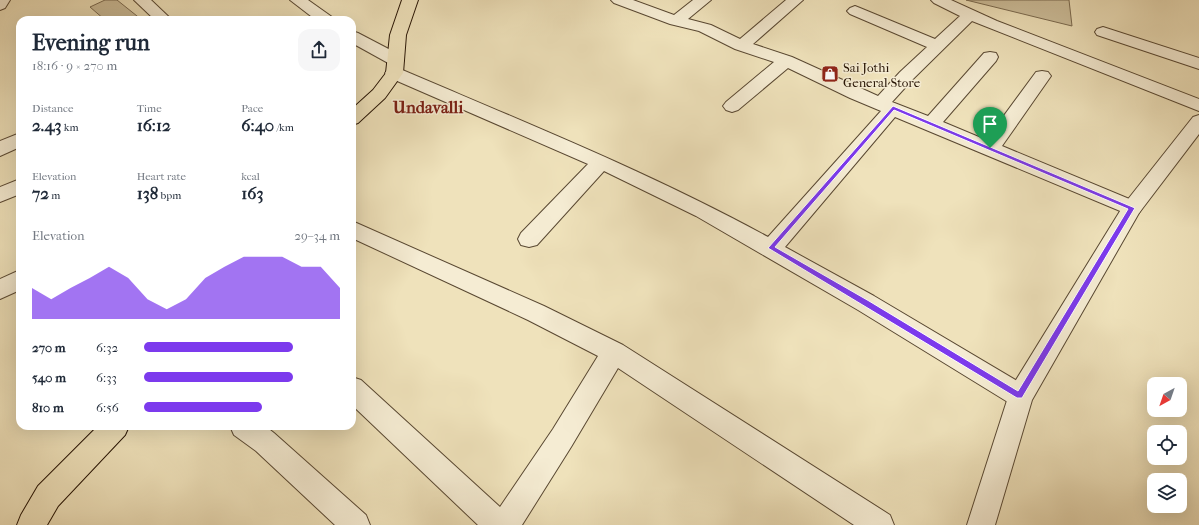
<!DOCTYPE html>
<meta charset="utf-8">
<style>
body{margin:0;font-family:"IM FELL French Canon",serif;background:#f6f6f7;color:#1f2937;height:100vh;display:flex;flex-direction:column;font-size:15px;white-space:nowrap}
*{box-sizing:border-box;margin:0}
p{font-size:13px;color:#747a83}
.icon{flex:none;width:22px;height:22px;fill:none;stroke:currentColor;stroke-width:2;stroke-linecap:round;stroke-linejoin:round}
.map{position:relative;flex:1;overflow:hidden}
.panel{position:absolute;left:16px;top:16px;width:340px;height:414px;display:flex;flex-direction:column;background:#fff;border-radius:12px;box-shadow:0 4px 16px #0002}
.panel>*{flex:none}
.needle{width:26px;rotate:220deg}
.tools{position:absolute;left:1147px;top:377px;display:grid;gap:8px}
.tools a{display:grid;place-items:center;width:40px;height:40px;border-radius:8px;background:#fff;box-shadow:0 4px 16px #0002;font-size:20px}
.pin{position:absolute;display:grid;place-items:center;width:34px;height:34px;color:#fff;margin:-41px -17px;border-radius:50% 50% 50% 0;rotate:-45deg;box-shadow:0 0 4px #0007}
.pin .icon{rotate:45deg}
.round{display:grid;place-items:center;flex:none;width:42px;height:42px;border-radius:12px;background:#f6f6f7}
.summary{display:flex;align-items:center;justify-content:space-between;height:68px;padding:0 16px}
h1{font-size:22px;font-weight:700;line-height:30px}
.stats{display:grid;grid-template-columns:repeat(3,1fr);gap:6px;height:68px;padding:4px 16px}
.stats div{display:grid;align-content:center}
.stats b{font-size:17px;font-weight:700}
.stats small{font-size:11px;font-weight:400}
.stats p{font-size:11px}
.chart{height:112px;padding:8px 16px}
.chart p{display:flex;justify-content:space-between}
.chart svg{width:100%;height:72px;margin-top:4px;fill:#7c3aed;opacity:.7}
ul{padding:0 16px;list-style:none;font-size:13px}
li{display:grid;grid-template-columns:64px 48px 1fr;align-items:center;height:30px}
li i{height:10px;border-radius:5px;background:#7c3aed}
.map>svg:first-child{display:block}
</style>
<div class="map">
<svg width="1199" height="525" viewBox="0 0 1199 525">
<rect width="100%" height="100%" fill="#efe2bb"/>
<filter id="stains"><feTurbulence type="fractalNoise" baseFrequency=".005" numOctaves="4"/><feColorMatrix values="0 0 0 0 .2 0 0 0 0 .09 0 0 0 0 .02 0 0 0 .5 -.17"/></filter>
<radialGradient id="worn" r=".72"><stop offset=".6" stop-color="#630" stop-opacity="0"/><stop offset="1" stop-color="#630" stop-opacity=".3"/></radialGradient>
<!-- green -->
<g fill="#cdbf9c" stroke="#7a6a50">
<polygon points="105,0 117,0 142,20 105,20 90,7"/>
<polygon points="966,0 1069,0 1072,26"/>
</g>
<g fill="none" stroke-linecap="round" stroke-linejoin="round">
<!-- minor casing -->
<g stroke="#594832" stroke-width="2">
<g id="minor">
<polygon points="0,0 10,0 5,8 0,10"/>
<polygon points="134,0 151,0 172,20 155,20"/>
<polygon points="290,0 308,0 332,17 334,20 316,20"/>
<path d="M611,0H633L674,15L693,0H711L688,19L711,25L740,39L786,0H803L753,44L792,57L878,96L900,72L927,47L850,14L847,11L850,8L855,6L860,8L935,39L960,16L934,3L931,0H951L997,21L1199,99V111L972,21L912,80L892,102L928,116L984,53L990,52L996,53L998,57L996,61L943,122L986,140L1036,72L1042,71L1048,72L1051,76L1002,146L1139,203L1142,208L1139,213L1132,216L1125,213L895,117L785,247L874,296L1029,388L1033,396L1029,404L1020,408L1011,404L858,310L696,216L604,171L537,245L529,247L521,245L518,239L521,233L588,164L388,77L385,73L388,69L394,68L400,69C524,122 649,172 768,237L881,111L850,98L788,68L738,110L732,112L726,110L723,106L726,102L774,62L735,49L699,31L670,24L614,3Z"/>
<polygon points="1103,27 1199,58 1199,69 1097,35 1095,32 1097,29"/>
<polygon points="352,31 358,33 402,56 404,60 402,64 396,65 390,64 352,43"/>
<polygon points="20,133 20,147 0,156 0,141"/>
<polygon points="20,179 20,194 0,202 0,187"/>
<polygon points="352,221 544,306 623,345 890,515 894,525 854,525 618,368 571,447 522,525 478,525 352,405 352,377 361,380 500,507 553,429 598,356 528,320 352,238"/>
<polygon points="20,270 20,290 0,299 0,279"/>
<polygon points="230,426 265,426 274,433 366,515 370,525 335,525 256,451 234,435"/>
</g>
</g>
<!-- tertiary casing -->
<g stroke="#594832" stroke-width="2">
<polygon id="tertiary" points="1199,115 1199,134 1139,213 1032,400 995,525 967,525 1011,388 1125,203 1193,117"/>
</g>
<!-- primary casing -->
<g stroke="#271404" stroke-width="2">
<g id="primary">
<polygon points="402,0 418,0 406,35 403,73 385,98 358,123 352,125 352,109 373,90 386,73 390,35"/>
<polygon points="98,426 129,426 125,435 58,506 47,525 17,525 21,515 38,486"/>
</g>
</g>
<!-- minor -->
<use href="#minor" fill="#f5ecd3" fill-rule="evenodd"/>
<!-- tertiary -->
<use href="#tertiary" fill="#f5ecd3" fill-rule="evenodd"/>
<!-- primary -->
<use href="#primary" fill="#efe2bb" fill-rule="evenodd"/>
</g>
<!-- route -->
<path fill="#7c3aed" stroke="#fff" fill-rule="evenodd" d="M893,106L1135,208L1022,398H1017L768,248ZM894,110L1128,209L1018,391L869,301L775,247Z"/>
<!-- icons -->
<defs>
<g id="shop-square" transform="scale(0.9)"><rect x="-9" y="-9" width="18" height="18" rx="4" fill="#8f2418" stroke="#f5ecd3"/><path d="M-5-2.5h2.3a2.7 3.5 0 0 1 5.4 0H5L5.5 6h-11ZM-1.5-2.5h3a1.5 2.3 0 0 0-3 0Z" fill="#fff"/></g>
</defs>
<g fill-rule="evenodd">
<use href="#shop-square" x="830" y="74"/>
</g>
<g text-anchor="middle" stroke-width="3" stroke-linejoin="round" paint-order="stroke">
<!-- far-poi labels -->
<g font-size="13" fill="#271404" stroke="#f5ecd3" text-anchor="start">
<text x="843" y="72">Sai Jothi<tspan x="843" dy="15">General Store</tspan></text>
</g>
<!-- quarter labels -->
<g font-size="17" font-weight="bold" fill="#7a1f14" stroke="#f5ecd3">
<text x="428" y="113">Undavalli</text>
</g>
</g>
<rect width="100%" height="100%" filter="url(#stains)"/>
<rect width="100%" height="100%" fill="url(#worn)"/>
</svg>
<div class="tools">
<a><svg class="needle" viewBox="-14 -14 28 28"><path d="M0-13l5 13h-10z" fill="#e53935"/><path d="M0 13l5-13h-10z" fill="#747a83"/></svg></a>
<a><svg class="icon" aria-label="locate" viewBox="0 0 24 24"><circle cx="12" cy="12" r="6"/><path d="M12 2v4M12 18v4M2 12h4M18 12h4"/></svg></a>
<a><svg class="icon" aria-label="layers" viewBox="0 0 24 24"><path d="M12 4l9 5-9 5-9-5zM3 14l9 5 9-5"/></svg></a>
</div>
<div class="pin" style="left:990px;top:148px;background:#1e9e55"><svg class="icon" aria-label="arrive" viewBox="0 0 24 24"><path d="M6 21V4h12l-3 4 3 4H6"/></svg></div>
<section class="panel">
<div class="summary"><div><h1>Evening run</h1><p>18:16 · 9 × 270 m</p></div><a class="round"><svg class="icon" aria-label="share" viewBox="0 0 24 24"><path d="M12 15V3M7 8l5-5 5 5M5 13v7h14v-7"/></svg></a></div>
<div class="stats">
<div><p>Distance</p><b>2.43<small> km</small></b></div>
<div><p>Time</p><b>16:12</b></div>
<div><p>Pace</p><b>6:40<small> /km</small></b></div>
</div>
<div class="stats">
<div><p>Elevation</p><b>72<small> m</small></b></div>
<div><p>Heart rate</p><b>138<small> bpm</small></b></div>
<div><p>kcal</p><b>163</b></div>
</div>
<div class="chart"><p><span>Elevation</span>29–34 m</p>
<svg viewBox="0 0 160 44" preserveAspectRatio="none"><path d="M0 44V25L10 32L20 25L30 19L40 12L50 19L60 32L70 38L80 32L90 19L100 12L110 6L120 6L130 6L140 12L150 12L160 25V44z"/></svg>
</div>
<ul>
<li><b>270 m</b>6:32<i style="width:76%"></i></li>
<li><b>540 m</b>6:33<i style="width:76%"></i></li>
<li><b>810 m</b>6:56<i style="width:60%"></i></li>
</ul>
</section>
</div>
